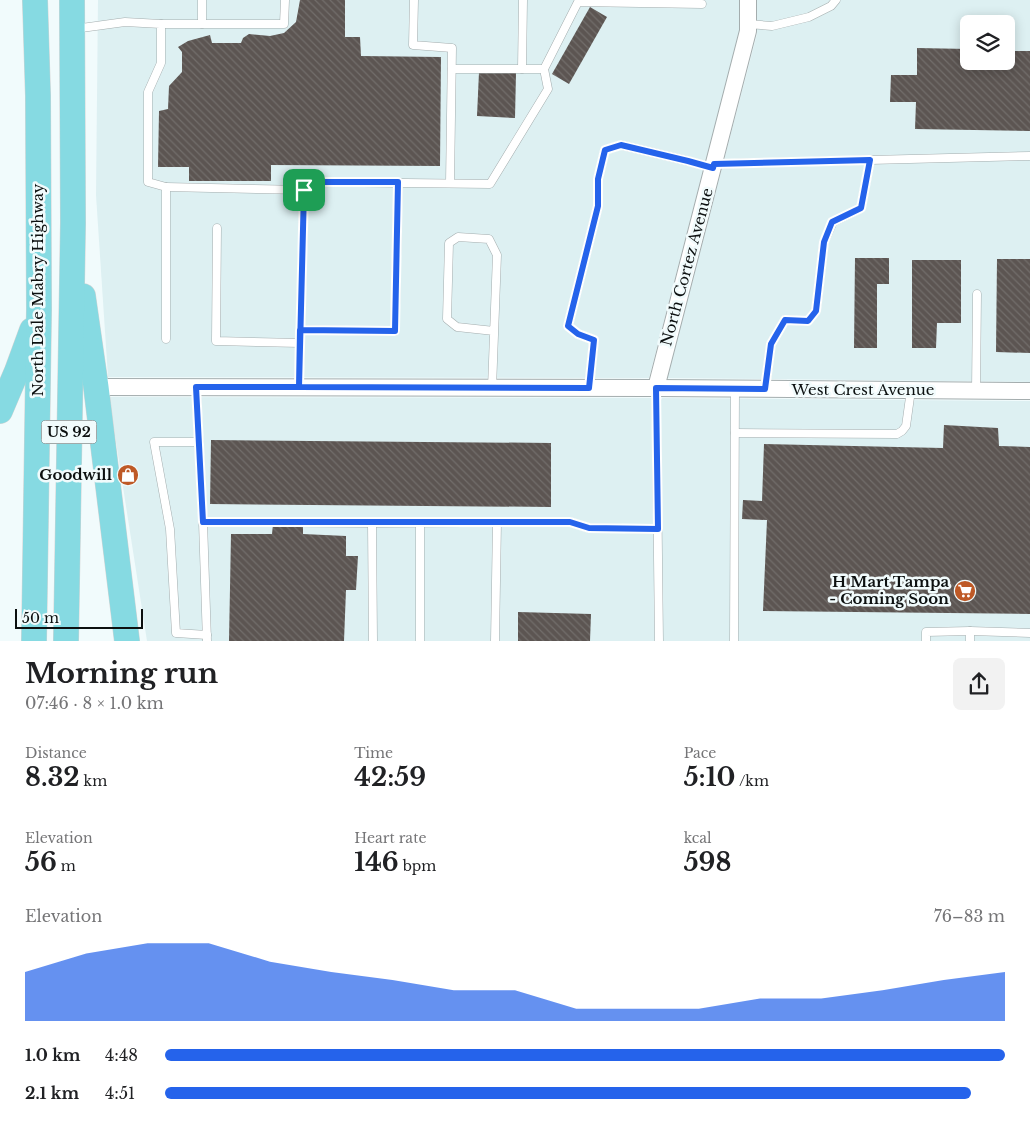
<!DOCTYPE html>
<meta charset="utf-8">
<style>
body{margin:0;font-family:"Libre Baskerville",serif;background:#f2f2f2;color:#202124;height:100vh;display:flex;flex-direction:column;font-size:19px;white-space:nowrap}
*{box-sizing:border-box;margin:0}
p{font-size:16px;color:#757577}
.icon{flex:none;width:28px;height:28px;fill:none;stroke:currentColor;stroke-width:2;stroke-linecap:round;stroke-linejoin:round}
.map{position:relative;height:641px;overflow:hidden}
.panel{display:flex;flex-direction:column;background:#fff;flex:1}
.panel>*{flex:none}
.controls{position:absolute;left:960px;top:15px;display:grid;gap:10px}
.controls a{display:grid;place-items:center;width:55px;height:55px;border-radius:8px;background:#fff;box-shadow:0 2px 12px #0003;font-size:25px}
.scale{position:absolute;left:15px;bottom:12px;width:128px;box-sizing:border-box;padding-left:5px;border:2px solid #0c1010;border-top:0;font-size:14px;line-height:18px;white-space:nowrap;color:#0c1010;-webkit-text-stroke:4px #f1fbfc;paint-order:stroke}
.pin{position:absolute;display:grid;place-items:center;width:42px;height:42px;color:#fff;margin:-21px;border-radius:10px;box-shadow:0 2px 8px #0006}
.round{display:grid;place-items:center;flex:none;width:52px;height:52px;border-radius:8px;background:#f2f2f2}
.head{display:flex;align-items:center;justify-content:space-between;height:85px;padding:0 25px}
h1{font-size:28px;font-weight:700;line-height:38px}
.figures{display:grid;grid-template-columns:repeat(3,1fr);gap:8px;height:85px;padding:5px 25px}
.figures div{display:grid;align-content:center}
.figures b{font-size:25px;font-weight:700}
.figures small{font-size:14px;font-weight:400}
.figures p{font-size:14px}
.chart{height:140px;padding:10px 25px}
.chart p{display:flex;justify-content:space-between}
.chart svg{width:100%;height:90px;margin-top:5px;fill:#2563eb;opacity:.7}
ul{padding:0 25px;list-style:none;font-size:16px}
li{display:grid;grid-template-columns:80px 60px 1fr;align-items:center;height:38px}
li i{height:12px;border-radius:6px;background:#2563eb}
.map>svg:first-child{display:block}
</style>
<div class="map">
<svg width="1030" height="641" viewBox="0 0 1030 641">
<defs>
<pattern id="building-back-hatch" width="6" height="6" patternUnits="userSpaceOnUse" patternTransform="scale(1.25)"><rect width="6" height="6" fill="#5c5552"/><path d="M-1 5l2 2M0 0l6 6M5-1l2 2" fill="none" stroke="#726e6b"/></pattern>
</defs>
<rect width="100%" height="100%" fill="#f1fbfc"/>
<!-- built -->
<g fill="#ddf0f2" fill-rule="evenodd">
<polygon points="98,0 740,0 740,30 649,378 108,377 96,195"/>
<path d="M757,0H1030V382L667,378L757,34ZM969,24H1006V61H969Z"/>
<polygon points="109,397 654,398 661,400 662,398 1030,401 1030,641 147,641"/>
</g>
<!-- building -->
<g fill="url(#building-back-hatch)">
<polygon points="300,0 345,0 345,37 360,37 361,56 441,57 440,166 271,165 271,181 189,181 189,167 158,167 159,111 168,109 169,86 182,72 182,52 178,47 188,41 210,35 212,43 241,43 243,38 249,34 270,36 284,33 296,22"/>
<polygon points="590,7 607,17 569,84 552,74"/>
<polygon points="917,48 969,49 969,61 1006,61 1006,51 1030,51 1030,131 915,129 916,102 890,102 891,75 917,75"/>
<polygon points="479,72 516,73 515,118 477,116"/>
<polygon points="855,258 889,258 889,284 877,284 877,348 854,348"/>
<polygon points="997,259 1030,259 1030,353 996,352"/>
<polygon points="912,260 961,260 961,323 937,323 936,348 912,348"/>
<polygon points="944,425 998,428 999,446 1030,447 1030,614 763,611 767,520 742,519 743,500 762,501 764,444 943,448"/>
<polygon points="211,440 551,443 551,507 210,504"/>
<polygon points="273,524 303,526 303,534 346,536 346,556 358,556 356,590 346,590 344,641 229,641 231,534 272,534"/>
<polygon points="518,612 591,614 590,641 518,641"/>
</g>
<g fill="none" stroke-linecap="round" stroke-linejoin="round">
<!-- lane casing -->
<g stroke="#a4adae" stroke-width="9">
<g id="lane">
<polyline points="414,0 413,45 452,48 450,183"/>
<polyline points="161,24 284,24 285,0"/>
<polyline points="202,24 202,0"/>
<polyline points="748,24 772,26 809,17 831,6 836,0"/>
<polyline points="74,29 125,22 161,24 161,63 148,92 148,182 166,187 166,339"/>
<polyline points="452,69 544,69"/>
<polyline points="522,69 523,0"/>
<polyline points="714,164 1030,156"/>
<polyline points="166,187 304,190 299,387"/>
<polyline points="304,190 321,182 490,184 548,89 544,69 578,2 702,4"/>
<polyline points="217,228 216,341 300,343"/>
<polyline points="300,330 395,331 398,183"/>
<polyline points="196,387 203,522"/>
<polyline points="492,388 497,255 489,239 458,237 449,243 447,319 457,327 494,331"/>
<polyline points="589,388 594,340 578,334 568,326 598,206 598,179 605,150 621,145 688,161 713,168"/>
<polyline points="656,388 659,641"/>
<polyline points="765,389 771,344 785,320 808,321 816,311 824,242 833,222 861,208 870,160"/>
<polyline points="976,391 977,294"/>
<polyline points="735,433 897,434 902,431 906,426 911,390"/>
<polyline points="199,442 154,442 170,529 176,633 207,635"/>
<polyline points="372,523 570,522 589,528 658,529"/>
<polyline points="970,631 1030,633"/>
<polyline points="207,641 203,522 372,523 373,641"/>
<polyline points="420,641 420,523"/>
<polyline points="495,641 497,522"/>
<polyline points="734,641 735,389"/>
<polyline points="926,641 926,632 970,631 970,641"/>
</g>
</g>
<!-- street casing -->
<g stroke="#a4adae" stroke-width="18">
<g id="street">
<polyline points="96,387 656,388 1030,391"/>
<polyline points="656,388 748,31 748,0"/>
</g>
</g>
<!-- primary casing -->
<g stroke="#d3d4d4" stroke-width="26">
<g id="primary">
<polyline points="83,296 96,387 127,641"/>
<polyline points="0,411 17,371 32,330"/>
<polyline points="34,641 39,309 38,96 35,0"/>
<polyline points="66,641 73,223 72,0"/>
</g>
</g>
<!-- lane -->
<use href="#lane" stroke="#fff" stroke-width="8"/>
<!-- street -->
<use href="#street" stroke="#fff" stroke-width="16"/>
<!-- primary -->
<use href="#primary" stroke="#86dae2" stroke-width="25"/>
</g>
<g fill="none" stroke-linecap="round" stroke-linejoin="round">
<!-- route casing -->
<g stroke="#fff" stroke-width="10">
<polyline id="route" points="304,190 299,387 196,387 203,522 570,522 589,528 658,529 656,388 765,389 771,344 785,320 808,321 816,311 824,242 832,222 861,208 870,160 714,164 713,168 688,161 621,145 605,150 598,179 598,206 568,326 578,334 594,340 589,388 299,387 300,330 395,331 398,182 321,182 304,190"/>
</g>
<!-- route -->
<use href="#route" stroke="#2563eb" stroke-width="6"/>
</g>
<!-- icons -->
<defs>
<g id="shop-disc" transform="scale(1.125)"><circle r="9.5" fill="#be5926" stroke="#f1fbfc"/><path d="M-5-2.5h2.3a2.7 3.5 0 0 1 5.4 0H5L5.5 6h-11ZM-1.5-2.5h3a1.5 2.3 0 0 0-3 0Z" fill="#fff"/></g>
<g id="supermarket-disc" transform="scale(1.125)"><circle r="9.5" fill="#be5926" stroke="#f1fbfc"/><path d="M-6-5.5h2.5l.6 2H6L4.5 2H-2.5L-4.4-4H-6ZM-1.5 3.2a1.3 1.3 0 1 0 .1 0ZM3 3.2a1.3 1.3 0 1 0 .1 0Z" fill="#fff"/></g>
</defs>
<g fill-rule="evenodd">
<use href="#shop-disc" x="128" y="475"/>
<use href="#supermarket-disc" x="965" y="591"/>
</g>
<g text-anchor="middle" stroke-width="5" stroke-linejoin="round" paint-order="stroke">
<!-- shield labels -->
<rect fill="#f1fbfc" stroke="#515657" stroke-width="1" x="41.5" y="420.5" width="55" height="23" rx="4"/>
<g font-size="14" font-weight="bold" fill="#0c1010">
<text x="69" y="437">US 92</text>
</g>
<!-- street labels -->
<g font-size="15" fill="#0c1010" stroke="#f1fbfc">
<text transform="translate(687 267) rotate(-75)" y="5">North Cortez Avenue</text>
<text transform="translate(38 290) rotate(-90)" y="5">North Dale Mabry Highway</text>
<text x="863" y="395">West Crest Avenue</text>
</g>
<!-- poi labels -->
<g font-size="15" font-weight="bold" fill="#0c1010" stroke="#f1fbfc" text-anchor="end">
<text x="112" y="480">Goodwill</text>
<text x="949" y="587">H Mart Tampa<tspan x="949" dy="17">- Coming Soon</tspan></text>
</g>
</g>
</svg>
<div class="controls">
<a><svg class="icon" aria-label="layers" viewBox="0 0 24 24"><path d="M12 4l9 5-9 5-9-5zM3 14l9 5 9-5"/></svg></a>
</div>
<div class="scale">50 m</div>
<div class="pin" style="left:304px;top:190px;background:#1e9e55"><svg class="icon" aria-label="arrive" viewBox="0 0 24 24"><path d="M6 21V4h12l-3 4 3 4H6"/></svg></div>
</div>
<section class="panel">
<div class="head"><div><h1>Morning run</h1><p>07:46 · 8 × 1.0 km</p></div><a class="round"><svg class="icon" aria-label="share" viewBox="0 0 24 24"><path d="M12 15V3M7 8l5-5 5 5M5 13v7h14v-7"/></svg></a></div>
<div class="figures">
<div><p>Distance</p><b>8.32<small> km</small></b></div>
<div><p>Time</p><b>42:59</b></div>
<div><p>Pace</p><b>5:10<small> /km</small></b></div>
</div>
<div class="figures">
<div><p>Elevation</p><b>56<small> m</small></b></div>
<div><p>Heart rate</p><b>146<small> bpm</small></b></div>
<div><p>kcal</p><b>598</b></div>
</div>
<div class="chart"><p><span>Elevation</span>76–83 m</p>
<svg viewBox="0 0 160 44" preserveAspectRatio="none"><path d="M0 44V20L10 11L20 6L30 6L40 15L50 20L60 24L70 29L80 29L90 38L100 38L110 38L120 33L130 33L140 29L150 24L160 20V44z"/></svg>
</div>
<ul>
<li><b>1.0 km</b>4:48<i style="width:100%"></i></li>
<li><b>2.1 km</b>4:51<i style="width:96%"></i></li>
</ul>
</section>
